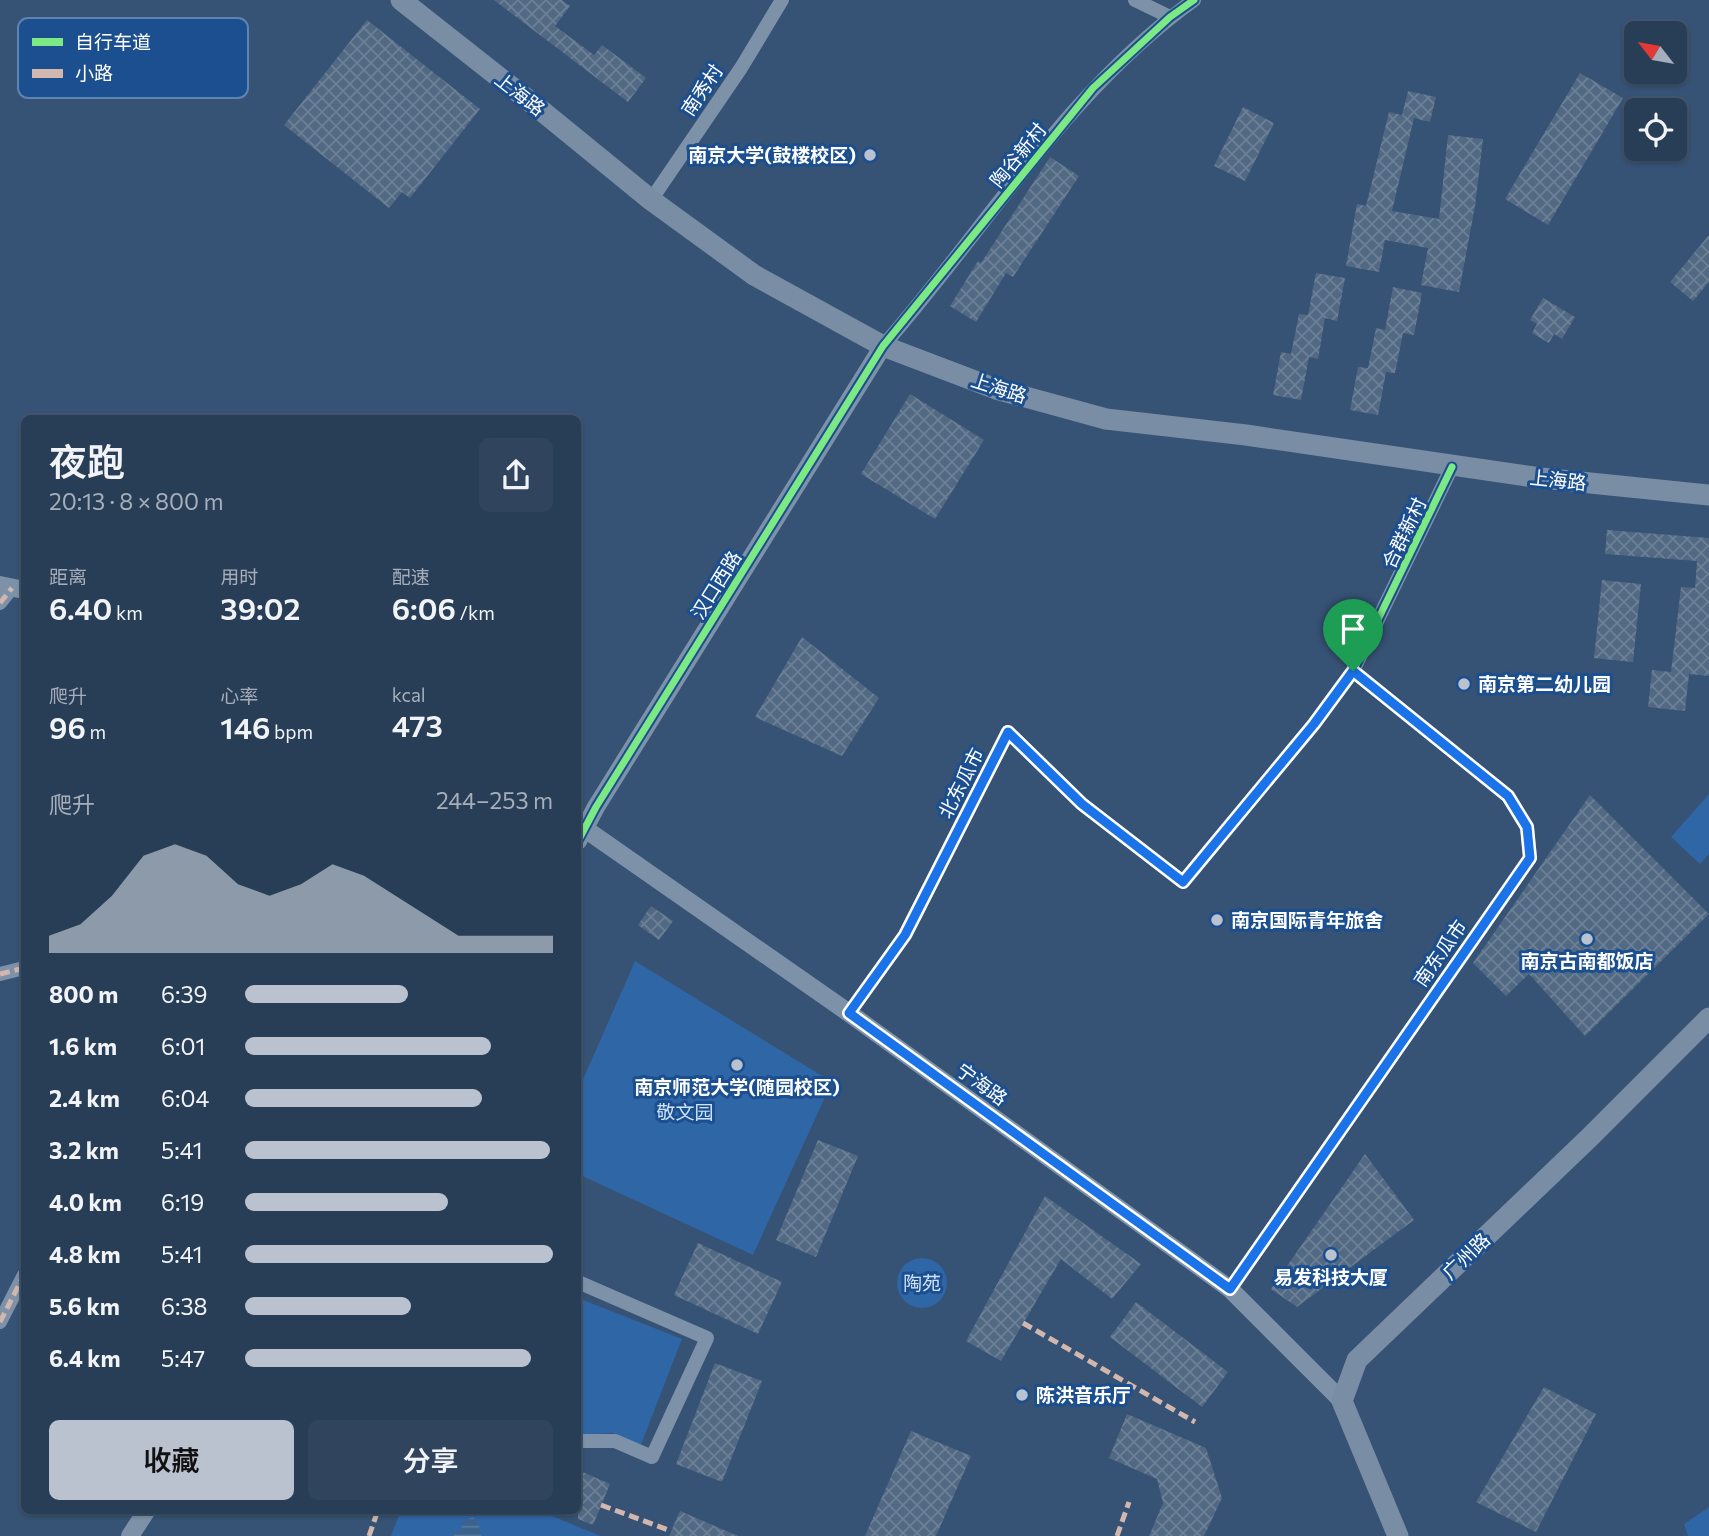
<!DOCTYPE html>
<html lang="zh">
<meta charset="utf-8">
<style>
body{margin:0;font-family:Commissioner,"Noto Sans SC",sans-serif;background:#30455d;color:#f1f3f6;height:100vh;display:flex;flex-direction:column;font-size:26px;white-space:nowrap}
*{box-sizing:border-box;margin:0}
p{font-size:23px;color:#a5aeba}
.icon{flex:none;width:38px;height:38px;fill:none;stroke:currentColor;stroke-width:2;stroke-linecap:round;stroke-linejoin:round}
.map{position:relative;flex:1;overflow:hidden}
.drawer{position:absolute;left:21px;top:415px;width:560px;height:1099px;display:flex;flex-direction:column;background:#283e57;border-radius:10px;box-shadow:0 2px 5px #0004,0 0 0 2px #44576d}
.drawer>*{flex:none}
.needle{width:46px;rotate:301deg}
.controls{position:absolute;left:1624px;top:21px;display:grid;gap:14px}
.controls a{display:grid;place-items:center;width:63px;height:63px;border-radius:10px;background:#283e57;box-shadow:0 2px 5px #0004,0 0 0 2px #44576d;font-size:35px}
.pin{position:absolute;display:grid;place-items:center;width:60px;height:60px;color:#fff;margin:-72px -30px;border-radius:50% 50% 50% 0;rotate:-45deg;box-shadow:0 0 7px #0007}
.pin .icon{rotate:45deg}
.round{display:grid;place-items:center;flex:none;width:74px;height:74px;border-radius:10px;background:#30455d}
.overview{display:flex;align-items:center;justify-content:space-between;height:119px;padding:0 28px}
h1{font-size:38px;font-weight:600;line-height:52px}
.stats{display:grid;grid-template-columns:repeat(3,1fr);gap:10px;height:119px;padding:7px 28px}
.stats div{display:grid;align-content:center}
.stats b{font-size:30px;font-weight:600}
.stats small{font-size:19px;font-weight:400}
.stats p{font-size:19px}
.chart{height:196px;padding:14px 28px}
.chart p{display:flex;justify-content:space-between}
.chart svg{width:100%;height:126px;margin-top:7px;fill:#b9c2ce;opacity:.7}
.cta{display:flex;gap:14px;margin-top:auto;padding:14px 28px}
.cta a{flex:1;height:80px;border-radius:10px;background:#b9c2ce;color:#111;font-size:28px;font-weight:600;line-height:80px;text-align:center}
.cta a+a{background:#30455d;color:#f1f3f6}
ul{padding:0 28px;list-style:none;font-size:23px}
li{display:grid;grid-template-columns:112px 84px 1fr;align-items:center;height:52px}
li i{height:18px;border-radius:9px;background:#b9c2ce}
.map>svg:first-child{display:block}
</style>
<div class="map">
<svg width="1709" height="1536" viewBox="0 0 1709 1536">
<defs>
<pattern id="water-rules" width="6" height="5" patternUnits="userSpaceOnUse" patternTransform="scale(1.75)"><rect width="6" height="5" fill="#3b618d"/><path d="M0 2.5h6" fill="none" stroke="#58799e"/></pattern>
<pattern id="building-cross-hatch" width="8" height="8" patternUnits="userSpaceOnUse" patternTransform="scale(1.75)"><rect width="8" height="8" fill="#526984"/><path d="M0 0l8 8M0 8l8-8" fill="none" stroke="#6c8096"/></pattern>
</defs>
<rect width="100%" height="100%" fill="#365274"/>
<!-- green -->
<g fill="#2f66a5">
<polygon points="1709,794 1709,854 1700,864 1671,837"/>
<polygon points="635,961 832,1082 753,1255 578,1174 578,1091"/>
<circle cx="922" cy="1283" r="25"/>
<polygon points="578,1298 682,1339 640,1447 613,1433 578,1435"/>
<polygon points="1709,1507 1709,1536 1688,1536 1684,1524"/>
<polygon points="401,1510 537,1510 601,1536 391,1536"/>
</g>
<!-- water -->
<polygon fill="url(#water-rules)" points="473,1517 479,1525 481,1536 454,1536 453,1531 461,1531 462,1522"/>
<!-- building -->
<g fill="url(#building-cross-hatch)">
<polygon points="494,0 562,0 570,6 555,26 594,55 602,45 646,78 628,102"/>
<polygon points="367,20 480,109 410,198 402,192 389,208 284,125"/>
<polygon points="1580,73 1623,98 1548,225 1505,199"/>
<polygon points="1408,91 1436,97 1430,122 1402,115"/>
<polygon points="1243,107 1274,123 1245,181 1214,166"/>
<polygon points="1389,112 1414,118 1392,211 1439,219 1448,135 1483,139 1475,206 1459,292 1421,285 1428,248 1385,240 1379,272 1346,266 1357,204 1366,206"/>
<polygon points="1050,157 1079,176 1013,277 1006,273 976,322 950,306 978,261 981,263"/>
<polygon points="1709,235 1709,282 1693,301 1670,282"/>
<polygon points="1316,273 1345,278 1337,321 1325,318 1318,359 1309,357 1301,400 1273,395 1281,352 1291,354 1299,314 1308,315"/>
<polygon points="1393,287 1422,293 1414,335 1403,333 1395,373 1386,372 1378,415 1350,410 1358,367 1368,368 1376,328 1385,330"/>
<polygon points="1543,298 1575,317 1562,339 1554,334 1549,343 1532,333 1537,324 1530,320"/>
<polygon points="910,394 984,440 935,519 861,474"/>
<polygon points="1607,530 1709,538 1709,676 1689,674 1685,711 1648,707 1652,670 1671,672 1681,587 1695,588 1697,561 1605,554"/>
<polygon points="1602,580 1641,584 1633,662 1594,658"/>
<polygon points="802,637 879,698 842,756 755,717"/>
<polygon points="1590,795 1709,914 1585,1036 1529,974 1506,996 1473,963"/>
<polygon points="651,906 673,921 659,940 638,925"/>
<polygon points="818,1140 858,1156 816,1257 776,1240"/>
<polygon points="1365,1154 1414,1220 1297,1307 1271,1289"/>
<polygon points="1045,1196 1141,1264 1112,1299 1061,1259 1001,1361 966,1341"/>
<polygon points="698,1243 782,1282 758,1334 674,1295"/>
<polygon points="1136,1302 1228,1372 1202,1407 1110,1337"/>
<polygon points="715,1363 762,1381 722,1482 676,1464"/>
<polygon points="1544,1387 1596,1414 1536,1532 1476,1502"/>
<polygon points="1127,1414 1206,1448 1222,1498 1204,1536 1149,1536 1163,1503 1157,1479 1109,1458"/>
<polygon points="911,1431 971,1456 936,1536 865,1536"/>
<polygon points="578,1470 610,1484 593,1525 578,1519"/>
<polygon points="680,1511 738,1536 669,1536"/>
</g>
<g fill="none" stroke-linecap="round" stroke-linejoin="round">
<!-- minor -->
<g stroke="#7d92a8" stroke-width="14">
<polyline points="1135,0 1170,17"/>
<polyline points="651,200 741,68 782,0"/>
<path d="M883,346C985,230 1067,91 1194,0"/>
<polyline points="0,603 12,588"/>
<polyline points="0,974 24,968"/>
<polyline points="849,1013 905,935 1008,732 1082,804 1183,882 1314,724 1353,671 1452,467"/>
<polyline points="578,1282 707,1338 652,1457 615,1441 578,1441"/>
<polyline points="1230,1289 1530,858 1527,827 1508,796 1353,671"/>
<polyline points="0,1322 24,1275"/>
</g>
<!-- tertiary -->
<g stroke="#7d92a8" stroke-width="18">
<polyline points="0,585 24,590"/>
<polyline points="578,824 849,1013 1230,1289 1342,1401"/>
<polyline points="578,841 596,807 883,346"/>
<polyline points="130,1536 147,1510"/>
</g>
<!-- secondary -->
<g stroke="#798da4" stroke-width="21">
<polyline points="401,0 542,111 651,200 754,275 883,346 996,389 1106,419 1246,435 1541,478 1709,495"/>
<polyline points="1398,1536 1342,1401 1357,1360 1590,1137 1709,1018"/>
</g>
<!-- quiet -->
<g stroke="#d1b7ad" stroke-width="5" stroke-dasharray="10 5" stroke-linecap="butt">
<polyline points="0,603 12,588"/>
<polyline points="0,974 24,968"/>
<polyline points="0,1322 24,1275"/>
<polyline points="1023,1323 1195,1422"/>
<polyline points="601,1505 671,1531"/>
<polyline points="369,1536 378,1510"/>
<polyline points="1117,1536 1129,1502"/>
</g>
<!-- cycleway casing -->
<g stroke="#1b4f8f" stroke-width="11">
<g id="cycleway">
<polyline points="578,841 596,807 883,346 1093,88 1170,17 1194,0"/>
<polyline points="849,1013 905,935 1008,732 1082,804 1183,882 1314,724 1353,671 1452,467"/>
<polyline points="1230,1289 1530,858 1527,827 1508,796 1353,671"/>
</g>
</g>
<!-- cycleway -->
<use href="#cycleway" stroke="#7ce984" stroke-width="7"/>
</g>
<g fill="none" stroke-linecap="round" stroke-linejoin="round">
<!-- route casing -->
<g stroke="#fff" stroke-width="14">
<polygon id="route" points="1353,671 1508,796 1527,827 1530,858 1230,1289 849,1013 905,935 1008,732 1082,804 1183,882 1314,724"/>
</g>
<!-- route -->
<use href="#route" stroke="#1a73e8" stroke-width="9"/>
</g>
<!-- markers -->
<g fill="#b9c2ce" stroke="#1b4f8f" stroke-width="2.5">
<circle cx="870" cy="155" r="7"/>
<circle cx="1464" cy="684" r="7"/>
<circle cx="1217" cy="920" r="7"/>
<circle cx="1587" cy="939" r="7"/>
<circle cx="737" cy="1065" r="7"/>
<circle cx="1331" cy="1255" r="7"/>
<circle cx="1022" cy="1395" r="7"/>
</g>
<g text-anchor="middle" stroke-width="6" stroke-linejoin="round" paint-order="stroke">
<!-- street labels -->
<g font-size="19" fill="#fff" stroke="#1b4f8f">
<text transform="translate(702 90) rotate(-56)" y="7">南秀村</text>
<text transform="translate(520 94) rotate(38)" y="7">上海路</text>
<text transform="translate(1018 155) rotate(-51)" y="7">陶谷新村</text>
<text transform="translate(999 388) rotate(18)" y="7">上海路</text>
<text transform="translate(1558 480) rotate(6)" y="7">上海路</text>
<text transform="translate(1404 533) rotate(-64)" y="7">合群新村</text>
<text transform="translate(716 585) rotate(-58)" y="7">汉口西路</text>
<text transform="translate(961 783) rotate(-63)" y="7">北东瓜市</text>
<text transform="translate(1440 953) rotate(-55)" y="7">南东瓜市</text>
<text transform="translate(982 1084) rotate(36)" y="7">宁海路</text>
<text transform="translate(1466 1256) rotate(-44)" y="7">广州路</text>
</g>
<!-- poi labels -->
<g font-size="19" font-weight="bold" fill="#fff" stroke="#1b4f8f" text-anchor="start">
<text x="856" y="162" text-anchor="end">南京大学(鼓楼校区)</text>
<text x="1478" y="691">南京第二幼儿园</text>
<text x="1231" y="927">南京国际青年旅舍</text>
<text x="1587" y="968" text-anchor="middle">南京古南都饭店</text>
<text x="737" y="1094" text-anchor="middle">南京师范大学(随园校区)</text>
<text x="1331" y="1284" text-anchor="middle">易发科技大厦</text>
<text x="1036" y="1402">陈洪音乐厅</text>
</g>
<!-- park labels -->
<g font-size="19" fill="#cfe3fa" stroke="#1b4f8f">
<text x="685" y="1119">敬文园</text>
<text x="922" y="1290">陶苑</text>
</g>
</g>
<!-- legend -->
<rect x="18" y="18" width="230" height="80" rx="10" fill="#1b4f8f" stroke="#5f84b1" stroke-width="2"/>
<rect x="32" y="38" width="31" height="8" fill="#7ce984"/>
<rect x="32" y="69" width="31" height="9" fill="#d1b7ad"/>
<g font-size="19" fill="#fff">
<text x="75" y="49">自行车道</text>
<text x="75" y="80">小路</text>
</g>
</svg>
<div class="controls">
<a><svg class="needle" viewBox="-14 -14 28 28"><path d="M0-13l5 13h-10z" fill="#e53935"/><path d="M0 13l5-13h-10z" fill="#a5aeba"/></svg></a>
<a><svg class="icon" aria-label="locate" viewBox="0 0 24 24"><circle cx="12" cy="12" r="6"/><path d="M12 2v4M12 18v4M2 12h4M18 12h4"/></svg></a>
</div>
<div class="pin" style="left:1353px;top:671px;background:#1e9e55"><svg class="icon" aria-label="arrive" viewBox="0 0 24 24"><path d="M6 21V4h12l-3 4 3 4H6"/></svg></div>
<section class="drawer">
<div class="overview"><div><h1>夜跑</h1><p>20:13 · 8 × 800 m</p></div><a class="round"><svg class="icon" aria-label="share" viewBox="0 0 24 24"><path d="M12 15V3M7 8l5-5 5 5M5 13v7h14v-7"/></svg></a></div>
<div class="stats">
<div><p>距离</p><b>6.40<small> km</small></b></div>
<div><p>用时</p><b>39:02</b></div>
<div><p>配速</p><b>6:06<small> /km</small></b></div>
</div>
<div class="stats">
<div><p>爬升</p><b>96<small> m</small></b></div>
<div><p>心率</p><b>146<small> bpm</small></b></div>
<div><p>kcal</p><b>473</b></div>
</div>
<div class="chart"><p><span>爬升</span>244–253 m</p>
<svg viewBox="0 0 160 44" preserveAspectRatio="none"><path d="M0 44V38L10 34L20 24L30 10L40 6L50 10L60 20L70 24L80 20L90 13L100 17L110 24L120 31L130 38L140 38L150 38L160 38V44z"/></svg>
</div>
<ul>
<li><b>800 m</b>6:39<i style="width:53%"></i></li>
<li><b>1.6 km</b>6:01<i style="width:80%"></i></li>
<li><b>2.4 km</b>6:04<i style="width:77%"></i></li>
<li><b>3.2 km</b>5:41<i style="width:99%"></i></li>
<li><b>4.0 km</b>6:19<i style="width:66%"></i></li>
<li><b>4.8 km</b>5:41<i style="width:100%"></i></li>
<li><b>5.6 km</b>6:38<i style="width:54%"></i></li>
<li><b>6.4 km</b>5:47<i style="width:93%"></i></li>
</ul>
<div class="cta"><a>收藏</a><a>分享</a></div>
</section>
</div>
